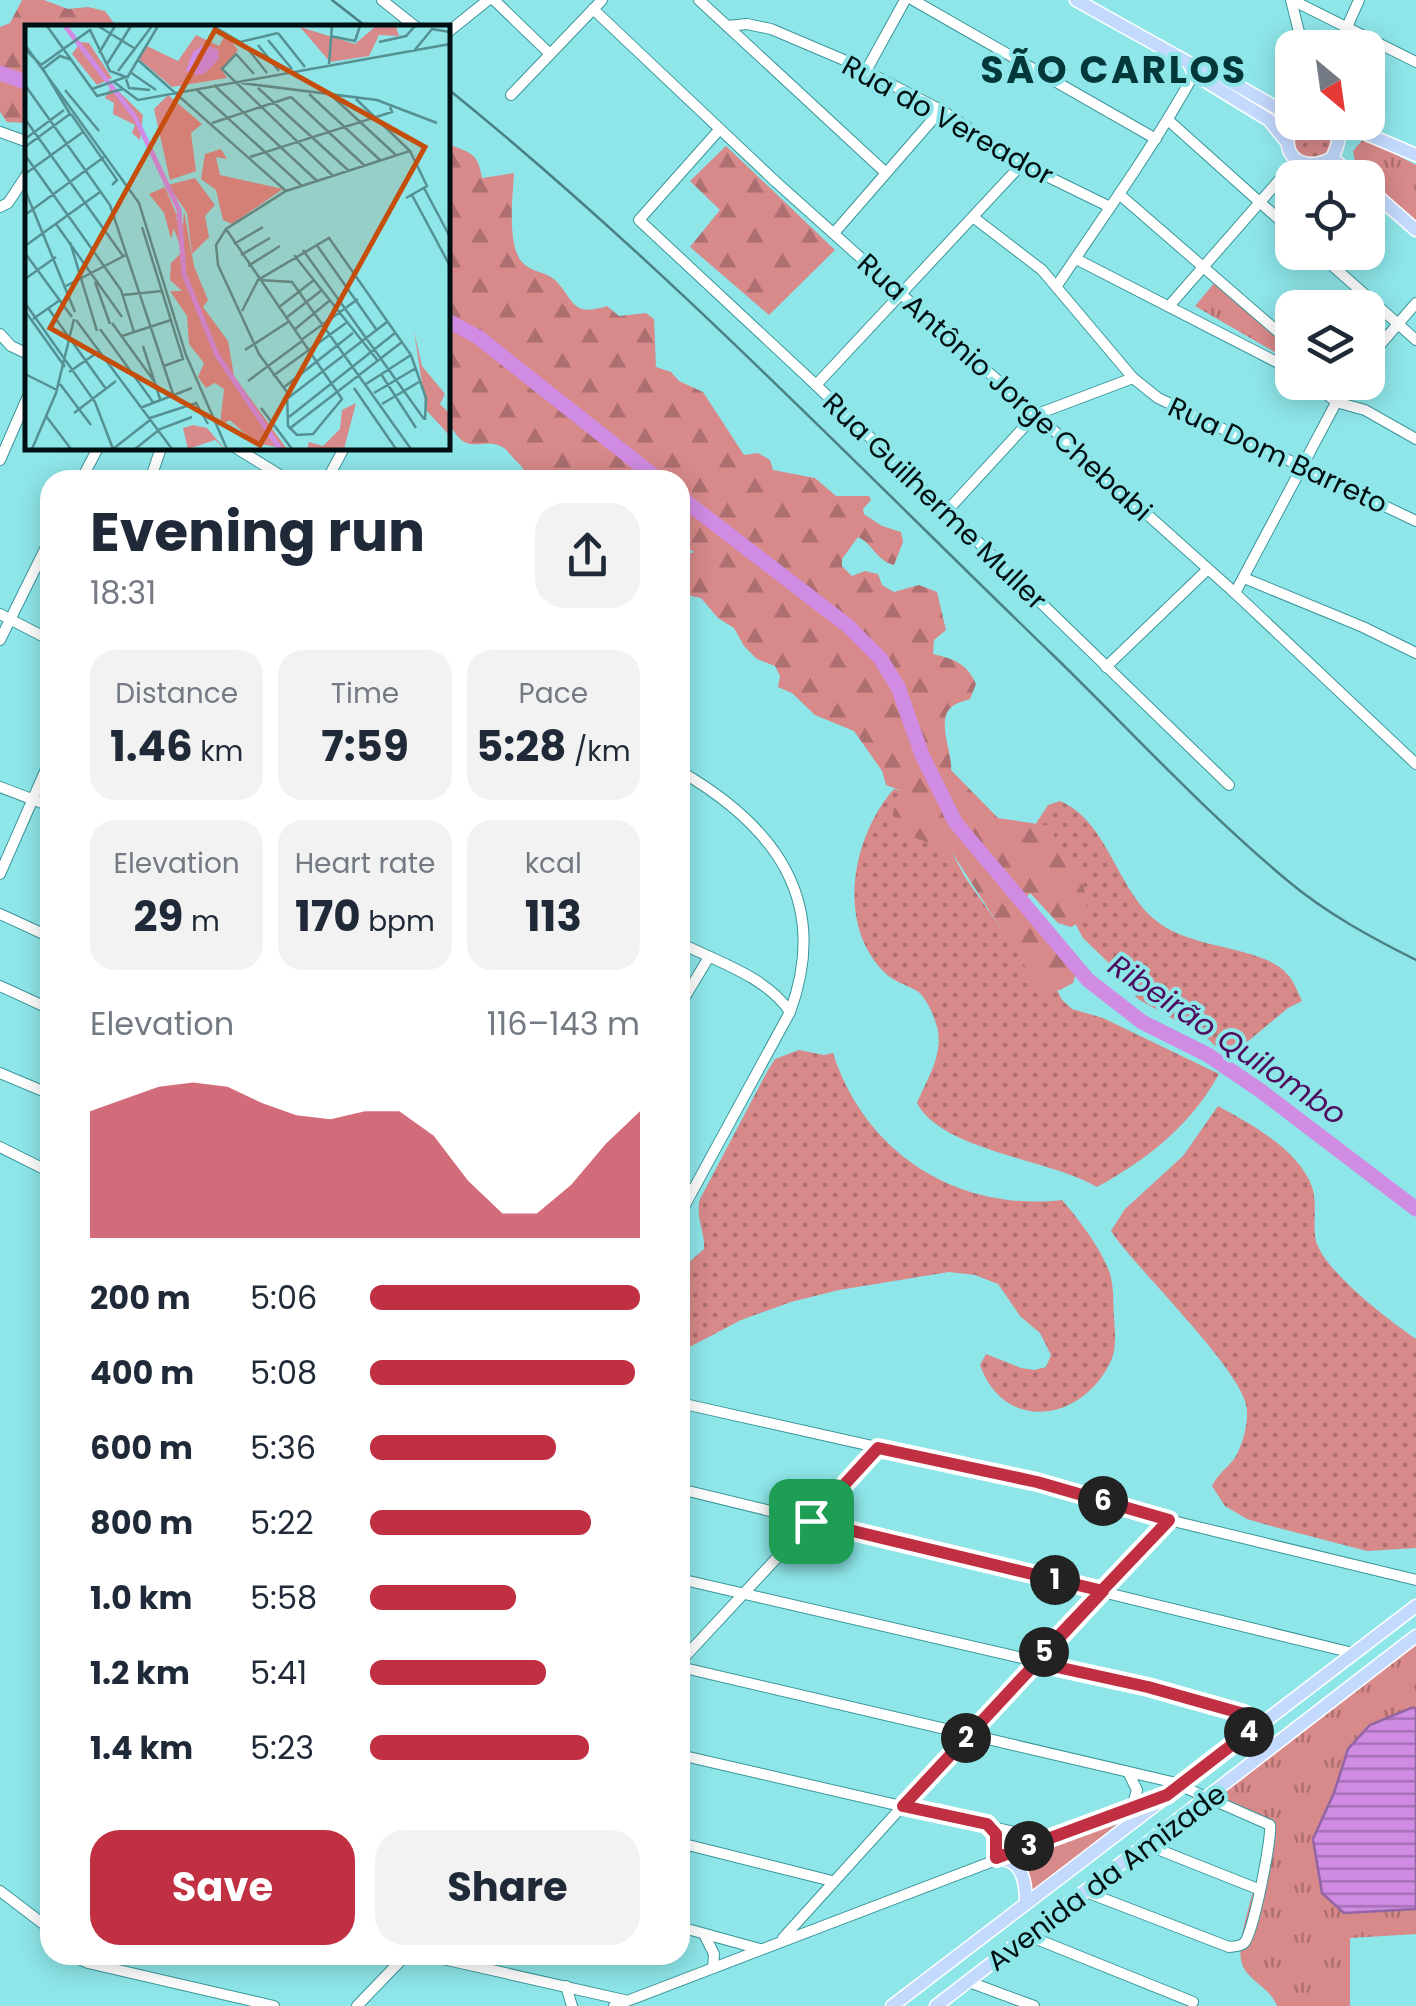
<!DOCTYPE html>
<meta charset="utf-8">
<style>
body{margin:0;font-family:Poppins,sans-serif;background:#f2f2f3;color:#1f2937;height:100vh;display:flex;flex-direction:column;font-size:38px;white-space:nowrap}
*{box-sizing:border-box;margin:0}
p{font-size:32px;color:#747a83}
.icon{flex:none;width:55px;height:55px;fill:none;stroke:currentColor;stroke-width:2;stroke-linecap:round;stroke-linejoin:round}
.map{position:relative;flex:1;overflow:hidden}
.sheet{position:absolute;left:40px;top:470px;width:650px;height:1495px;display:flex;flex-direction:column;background:#fff;border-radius:30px;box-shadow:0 5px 25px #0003}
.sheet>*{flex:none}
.needle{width:65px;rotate:151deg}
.tools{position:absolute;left:1275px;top:30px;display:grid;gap:20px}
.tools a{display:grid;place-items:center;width:110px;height:110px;border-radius:20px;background:#fff;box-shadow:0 5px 25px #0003;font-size:50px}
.pin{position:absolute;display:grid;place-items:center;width:85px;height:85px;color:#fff;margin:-42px;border-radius:20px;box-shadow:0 5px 15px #0006}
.km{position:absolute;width:50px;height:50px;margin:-25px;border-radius:50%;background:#222;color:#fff;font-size:28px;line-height:50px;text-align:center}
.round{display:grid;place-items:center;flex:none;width:105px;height:105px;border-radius:30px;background:#f2f2f3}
.headline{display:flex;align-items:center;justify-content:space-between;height:170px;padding:0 50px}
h1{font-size:55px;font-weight:700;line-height:75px}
.stats{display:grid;grid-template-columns:repeat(3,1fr);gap:15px;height:170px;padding:10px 50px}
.stats div{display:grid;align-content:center;border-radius:25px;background:#f2f2f3;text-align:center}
.stats b{font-size:42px;font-weight:700}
.stats small{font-size:28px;font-weight:400}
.stats p{font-size:28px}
.chart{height:280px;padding:20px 50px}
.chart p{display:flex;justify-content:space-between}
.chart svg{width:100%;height:180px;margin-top:10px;fill:#c02f42;opacity:.7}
.cta{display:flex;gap:20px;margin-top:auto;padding:20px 50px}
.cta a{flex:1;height:115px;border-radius:30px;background:#c02f42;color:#fff;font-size:40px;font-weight:700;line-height:115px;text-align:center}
.cta a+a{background:#f2f2f3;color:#1f2937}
ul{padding:0 50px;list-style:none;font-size:32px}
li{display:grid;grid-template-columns:160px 120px 1fr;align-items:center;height:75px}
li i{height:25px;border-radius:12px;background:#c02f42}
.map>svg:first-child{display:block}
</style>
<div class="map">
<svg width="1416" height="2006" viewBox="0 0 1416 2006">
<defs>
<pattern id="grass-dots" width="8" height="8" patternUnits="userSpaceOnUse" patternTransform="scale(2.5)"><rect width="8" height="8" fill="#d8898a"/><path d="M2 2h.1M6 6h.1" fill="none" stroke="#ad6f6f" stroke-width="1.8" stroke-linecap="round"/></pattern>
<pattern id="forest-firs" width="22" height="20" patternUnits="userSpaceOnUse" patternTransform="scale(2.5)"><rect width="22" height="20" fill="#d8898a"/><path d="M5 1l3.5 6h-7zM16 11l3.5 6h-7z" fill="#ad6f6f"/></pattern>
<pattern id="park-tufts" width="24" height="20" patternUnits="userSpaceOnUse" patternTransform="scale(2.5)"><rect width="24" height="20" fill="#d8898a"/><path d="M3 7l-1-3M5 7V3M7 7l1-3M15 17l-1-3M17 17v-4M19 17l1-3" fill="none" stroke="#ad6f6f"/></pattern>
<pattern id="water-rules" width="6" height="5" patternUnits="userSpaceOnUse" patternTransform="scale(2.5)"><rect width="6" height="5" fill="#d08be3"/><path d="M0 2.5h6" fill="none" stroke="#a670b7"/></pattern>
</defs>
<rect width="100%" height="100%" fill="#8ee6e9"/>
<!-- grass -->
<g fill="url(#grass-dots)">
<circle cx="1312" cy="140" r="19"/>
<path d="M894,789L903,791L937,844L951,851L965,877L1014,947L1057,990L1062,1000L1072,1009L1103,1018L1219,1074C1191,1125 1148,1159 1097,1187C1050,1159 942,1151 917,1103C927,1079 942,1058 938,1031C936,1020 926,996 917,991C905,984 894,982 884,972C835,923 853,835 894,789Z"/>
<path d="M1060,801C1107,821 1116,886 1154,919C1188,950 1262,945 1287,974C1294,981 1298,993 1302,1001L1288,1008L1228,1058L1207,1038L1138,999L1111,965L1083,938L1076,925L1051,843L1035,825L1048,805Z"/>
<path d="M799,1050L824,1055L833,1053C865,1153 957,1212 1062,1200C1078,1218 1106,1255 1111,1278C1114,1291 1113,1305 1114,1317C1115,1333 1117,1349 1110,1363C1081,1422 1004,1433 980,1365L986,1354L1021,1368L1034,1370L1046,1367L1051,1355L1040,1333L1020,1316L998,1284L975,1275L949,1272L839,1290L791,1302L741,1320L680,1352V1270L704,1249C705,1231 695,1217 700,1199L768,1070L775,1059Z"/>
<path d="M1218,1106C1251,1124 1299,1150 1312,1187C1318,1204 1312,1224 1316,1241C1324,1271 1390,1321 1416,1339V1548L1367,1551L1271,1526L1247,1519L1225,1506L1212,1486C1218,1473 1229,1467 1236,1456C1243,1444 1248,1423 1247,1410C1246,1373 1135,1268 1111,1231L1125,1209L1183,1156Z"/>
</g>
<!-- forest -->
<g fill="url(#forest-firs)">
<polygon points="22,0 44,0 68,9 88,7 105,11 114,23 114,27 28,28 27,123 7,122 0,112 0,27 10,23"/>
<path d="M448,144C470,153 478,152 482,178L514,173C513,195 506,249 524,264C534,273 549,272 558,283C576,305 574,316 607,306L619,316L646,313L654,319L656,367L671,372L679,381L703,392L744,455L758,453L770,460L773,470L815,478L836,496H869L871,500L863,509L864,514L882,526L901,532L903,542L894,565C877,561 873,544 858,537L842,559V566L852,576L865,571L878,574L882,585L894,592L919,585L937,592L946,630L934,640L933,654C953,659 966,662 976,684L970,699C965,701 959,702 954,705C934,717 953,753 951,770L998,818L1057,827L1051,843C1073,863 1094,891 1084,920L1071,927L1058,923L1030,893L1020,905L1026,918L1078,966L1073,983L1060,990L1046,991L1036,983L951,851L910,836L897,823L893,811L902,791L886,785L882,771L854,731L815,715L792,693L778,687L780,676L775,666L757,659L744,646L734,628L718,618L701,598L682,594L680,557L694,552L680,544V480H527C524,469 523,467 515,460C511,456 508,451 504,448C483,435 470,457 453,430L448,428Z"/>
<polygon points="726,146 835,250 769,315 690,247 720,210 690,181"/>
</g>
<!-- park -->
<g fill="url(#park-tufts)">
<polygon points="1364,138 1416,165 1416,222 1357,171 1353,151"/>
<polygon points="1216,281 1292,352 1292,362 1195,306"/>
<path d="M1416,1642V1934L1350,1938V2006H1277C1271,1988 1248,1981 1242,1964C1233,1939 1266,1855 1275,1826L1216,1798Z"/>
<path d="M1137,1808L1030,1895C1032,1879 1031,1868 1018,1858Z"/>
</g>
<!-- water -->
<polygon fill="url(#water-rules)" stroke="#9266a4" stroke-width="2.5" points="1411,1708 1416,1708 1416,1909 1344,1913 1322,1893 1313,1839 1334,1793 1348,1749 1370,1725"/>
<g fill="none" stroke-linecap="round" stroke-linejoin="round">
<!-- river -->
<g stroke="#d08be3" stroke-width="15">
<polyline points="0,73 28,83"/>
<polyline points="448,321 478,337 659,480"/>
<polyline points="680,497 848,626 880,658 898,687 922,755 955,822 1088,980 1142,1022 1208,1055 1261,1091 1416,1209"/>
</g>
<!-- minor casing -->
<g stroke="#3b9699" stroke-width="12">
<g id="minor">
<polyline points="382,0 417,28"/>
<polyline points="494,0 550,54"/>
<polyline points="699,0 886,173"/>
<polyline points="913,0 1156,139"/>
<polyline points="1291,0 1303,48"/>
<polyline points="1292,0 1416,62"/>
<polyline points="593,9 776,182 1235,593 1416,764"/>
<polyline points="727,26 747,24 771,29 844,60 941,110 1022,164 1110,207"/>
<polyline points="1347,27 1359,0"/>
<polyline points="448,32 488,0"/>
<polyline points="866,71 905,0"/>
<polyline points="511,95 602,0"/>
<polyline points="1168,120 1292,231"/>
<polyline points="719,130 639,220 816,385 1229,785"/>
<polyline points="0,132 28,142"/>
<polyline points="1119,194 1292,344"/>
<polyline points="0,207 8,203 28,173"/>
<polyline points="973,217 1042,270 1133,378 1158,398 1416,521"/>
<polyline points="834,233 941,110"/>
<polyline points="1317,252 1416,340"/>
<polyline points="1078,260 1292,370"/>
<path d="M1056,287C1103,217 1153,148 1194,74"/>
<polyline points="1170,305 1296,161"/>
<polyline points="0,334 11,346 28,354"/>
<polyline points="1368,359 1416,303"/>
<polyline points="1312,382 1336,402 1365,410 1416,439"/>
<polyline points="816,385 1022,164"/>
<polyline points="236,448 288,480"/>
<polyline points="0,460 28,396"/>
<polyline points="81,480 98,448"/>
<polyline points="150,480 161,448"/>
<polyline points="327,480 344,448"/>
<polyline points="946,512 1035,415 1133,378"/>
<polyline points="1244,578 1363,627 1416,653"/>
<polyline points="1235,593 1347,382"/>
<polyline points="0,614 50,640"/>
<polyline points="0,640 50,539"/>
<polyline points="1106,667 1207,570"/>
<path d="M680,771C775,826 831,901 790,1012L680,1214"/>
<polyline points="0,787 50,806"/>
<polyline points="0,874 50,760"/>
<polyline points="0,914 50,937"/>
<path d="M680,943C716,961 767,977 790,1012"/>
<polyline points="0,986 50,1009"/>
<polyline points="680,1005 709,957"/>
<polyline points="0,1073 50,1094"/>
<polyline points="0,1147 50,1172"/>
<polyline points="680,1403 1037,1483 1169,1520 1416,1580"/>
<polyline points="680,1489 1353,1653"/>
<polyline points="680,1579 1148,1687 1264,1720"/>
<polyline points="680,1662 879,1448"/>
<path d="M680,1667L1172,1782L1270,1825C1272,1838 1253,1935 1244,1943C1240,1947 1233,1946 1229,1947L1086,1892"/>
<polyline points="680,1755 1044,1839"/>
<polyline points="1128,1772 1137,1790 1132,1807"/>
<polyline points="988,1825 996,1834 997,1859"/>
<polyline points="680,1843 832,1881"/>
<polyline points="1147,1845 1258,1889"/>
<polyline points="0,1891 50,1929"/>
<polyline points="680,1927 760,1949"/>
<polyline points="704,1934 714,1954 713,1968"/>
<polyline points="1029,1936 1193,2002"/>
<polyline points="783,1938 1033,1662 1169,1520"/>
<polyline points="70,1955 88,1963 274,2006"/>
<polyline points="425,1955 624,2000"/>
<polyline points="969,1982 1034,2006"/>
<polyline points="566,1986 572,2006"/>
<polyline points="357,2006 406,1955"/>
<polyline points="614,2006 1161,1797"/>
</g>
</g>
<!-- major casing -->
<g stroke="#fff" stroke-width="15">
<g id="major">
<polyline points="1076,0 1189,63 1201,65 1277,108 1292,113"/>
<polyline points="1189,63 1194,74 1269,120 1286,141"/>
<path d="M1293,122C1276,154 1302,175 1332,158C1338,146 1342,135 1333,122"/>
<polyline points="1338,122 1416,155"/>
<polyline points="1332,158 1356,178"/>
<polyline points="1368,188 1416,230"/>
<path d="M997,1859C1022,1858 1026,1881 1026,1903"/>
<polyline points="892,2006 1416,1606"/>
<polyline points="936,2006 1416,1636"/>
</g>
</g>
<!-- minor -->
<use href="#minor" stroke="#fff" stroke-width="10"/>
<!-- major -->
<use href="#major" stroke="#c3dafe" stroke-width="12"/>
<!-- rail -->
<g stroke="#4b8184" stroke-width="2.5">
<polyline points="332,0 368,28"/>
<path d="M448,89C663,263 855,464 1054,656C1131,731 1205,812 1288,881C1326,913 1372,938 1416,960"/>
</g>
</g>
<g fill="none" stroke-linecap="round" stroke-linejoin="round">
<!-- route casing -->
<g stroke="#fff" stroke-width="20">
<polyline id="route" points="811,1521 1103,1591 903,1806 987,1824 996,1834 996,1858 1167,1795 1250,1731 1244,1714 1148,1687 1034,1662 1169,1520 1037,1482 878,1448 811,1521"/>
</g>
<!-- route -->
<use href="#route" stroke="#c02f42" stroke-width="12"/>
</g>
<g text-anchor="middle" stroke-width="8" stroke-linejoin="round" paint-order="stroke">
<!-- street labels -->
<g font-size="28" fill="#001012" stroke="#8ee6e9">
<text transform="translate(948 120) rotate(29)" y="10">Rua do Vereador</text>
<text transform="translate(1005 387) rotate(42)" y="10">Rua Antônio Jorge Chebabi</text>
<text transform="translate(1278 455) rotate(25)" y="10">Rua Dom Barreto</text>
<text transform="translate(935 501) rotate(44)" y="10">Rua Guilherme Muller</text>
<text transform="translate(1106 1877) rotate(-37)" y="10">Avenida da Amizade</text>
</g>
<!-- water labels -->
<g font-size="30" font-style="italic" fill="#4f0d5e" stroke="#8ee6e9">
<text transform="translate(1227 1040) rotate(34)" y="10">Ribeirão Quilombo</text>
</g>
<!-- district labels -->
<g font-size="38" font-weight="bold" letter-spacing="2.5" fill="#03383a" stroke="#8ee6e9">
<text x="1114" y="83">SÃO CARLOS</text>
</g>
</g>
<!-- overview -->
<g transform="translate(25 25)">
<rect width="425" height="425" fill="#8ee6e9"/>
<path d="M143,70L177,99L166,108L171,146L145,155L129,84ZM196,124L202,134L191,132L195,150L258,164L207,199L198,195L191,165L176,154L180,129ZM170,153L190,180L180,191L184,212L167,229L162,188L143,160ZM140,162L152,191L146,214L139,188L124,169Z" fill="#d8898a"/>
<path d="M351,1L371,2L374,11L354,10L344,31L305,37L275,2L330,19ZM56,17L64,18L87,53L72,60L47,29ZM87,60L118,90L115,115L107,108L110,100L88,89L89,78L80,73ZM159,186L169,241L183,275L178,282L203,316L209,351L262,424L230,418L205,395L195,400L199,364L190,358L181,363L173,352L179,338L164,319L162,291L145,266H157L145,255L146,238L157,227L147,198L152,194L158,201ZM389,306L397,341L420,369L415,379L425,389V411L401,385ZM331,378L319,424H282L284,417L298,421L315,404L317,385ZM168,400L182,403L200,424L190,415L163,424L158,403Z" fill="#d8898a"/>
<path d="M201,9L213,25L196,44L202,53L147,62L114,34L122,21L153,36L171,10L194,21Z" fill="#d8898a"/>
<path d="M179,19L193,25L194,34L179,49L166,50L161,45L168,27Z" fill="#d08be3"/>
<path fill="none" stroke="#d08be3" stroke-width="5" d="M40,1L110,92L154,185L159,249L192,330L255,424"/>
<path fill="none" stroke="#559093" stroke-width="2.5" d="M22,1L72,71L98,64M73,1L109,23M188,1L215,17L253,8M253,8L280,42M305,11L330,16L335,1M243,15L267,44M354,17L381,11L390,1M0,20L114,178L161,330L202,424M233,20L254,46M0,24L16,40L65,5L85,46L101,52L67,64M223,24L242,48M389,26L407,4L425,7M74,28L90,1M113,35L261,166M82,39L106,1M304,39L307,1M93,46L127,1M105,47L131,65M229,49L211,29L197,44L308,151M102,53L133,1M101,54L104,63L125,65M89,57L113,75L425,19M216,58L352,75L412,98M0,60L85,180L148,369M189,60L292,156M233,63L324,146M171,64L276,160M40,65L74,106M284,69L355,135M307,71L372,131M266,72L340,141M46,89L92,155L87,160M0,94L98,231M187,98L266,72M0,114L39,85M0,122L45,89L18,44L35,31L47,35M0,130L96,265L109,307M225,132L367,87L365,82M0,149L58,107M399,163L425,212M0,165L50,287M387,170L425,241M381,173L402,161L385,126M0,190L79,132M31,199L97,292M117,202L158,334L139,341M201,204L317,374L288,409L272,410L263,401L262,367L234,329L193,240L191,220L201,204L261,166L385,126L331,74M45,217L72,306M209,219L238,202M291,219L351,304M0,221L75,167M278,225L399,394M0,228L47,292M216,230L245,213M269,230L353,336M223,241L255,221M0,254L31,232M235,255L267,257L386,424M70,257L85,299M41,261L101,230M98,270L137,266M0,278L70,377L88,424L125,395M23,283L81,364M253,283L289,255M0,286L40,342M217,286L233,255L304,213L386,330L401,373L400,395M261,293L297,265M8,294L35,275M51,295L147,424M87,298L129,356M75,304L128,377M269,305L304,276M97,311L146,295M276,315L333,274M118,321L135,374M220,325L263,297M44,347L73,327M0,349L32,365M356,349L391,403M248,351L321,298M223,356L277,316M35,359L66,400M341,359L386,330M258,363L328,308M329,363L371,424M349,368L391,343M263,373L362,297M357,379L394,357M115,383L167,363M236,383L267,424M49,388L91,356M21,391L46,424M264,392L370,308M125,393L171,378L183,399M264,404L377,317M7,424L31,368L49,294M110,424L135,404L167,392"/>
<path fill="#c54e0d" fill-opacity="0.15" stroke="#c54e0d" stroke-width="5" d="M190,5L400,122L235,420L25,303Z"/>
<rect width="425" height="425" fill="none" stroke="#001012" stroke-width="5"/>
</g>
</svg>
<div class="tools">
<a><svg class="needle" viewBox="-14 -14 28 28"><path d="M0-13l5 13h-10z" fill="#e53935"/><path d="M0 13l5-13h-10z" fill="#747a83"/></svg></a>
<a><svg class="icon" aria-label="locate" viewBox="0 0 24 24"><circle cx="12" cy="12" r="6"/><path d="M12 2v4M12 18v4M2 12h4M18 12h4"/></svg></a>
<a><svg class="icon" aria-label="layers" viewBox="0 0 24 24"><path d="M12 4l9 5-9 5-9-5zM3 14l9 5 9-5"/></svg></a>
</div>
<div class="pin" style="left:811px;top:1521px;background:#1e9e55"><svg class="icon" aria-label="arrive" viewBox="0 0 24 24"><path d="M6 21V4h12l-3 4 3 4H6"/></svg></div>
<b class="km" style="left:1055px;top:1580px">1</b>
<b class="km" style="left:966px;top:1738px">2</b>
<b class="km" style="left:1029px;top:1846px">3</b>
<b class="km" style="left:1249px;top:1732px">4</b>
<b class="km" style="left:1044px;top:1652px">5</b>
<b class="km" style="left:1103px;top:1501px">6</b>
<section class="sheet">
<div class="headline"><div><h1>Evening run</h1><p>18:31</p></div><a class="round"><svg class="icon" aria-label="share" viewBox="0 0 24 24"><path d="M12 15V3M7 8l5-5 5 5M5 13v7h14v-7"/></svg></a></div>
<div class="stats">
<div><p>Distance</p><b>1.46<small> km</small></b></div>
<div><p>Time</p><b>7:59</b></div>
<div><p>Pace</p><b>5:28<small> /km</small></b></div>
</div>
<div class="stats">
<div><p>Elevation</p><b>29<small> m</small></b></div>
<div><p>Heart rate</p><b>170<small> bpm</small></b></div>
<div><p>kcal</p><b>113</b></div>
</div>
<div class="chart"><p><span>Elevation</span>116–143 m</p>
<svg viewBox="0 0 160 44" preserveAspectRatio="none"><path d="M0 44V13L10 10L20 7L30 6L40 7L50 11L60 14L70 15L80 13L90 13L100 19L110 30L120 38L130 38L140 31L150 21L160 13V44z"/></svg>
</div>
<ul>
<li><b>200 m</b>5:06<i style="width:100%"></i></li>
<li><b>400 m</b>5:08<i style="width:98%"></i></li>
<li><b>600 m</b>5:36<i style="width:69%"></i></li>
<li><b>800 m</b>5:22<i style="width:82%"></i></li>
<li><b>1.0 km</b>5:58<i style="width:54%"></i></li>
<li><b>1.2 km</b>5:41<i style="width:65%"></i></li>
<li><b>1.4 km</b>5:23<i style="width:81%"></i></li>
</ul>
<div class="cta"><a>Save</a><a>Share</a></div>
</section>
</div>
